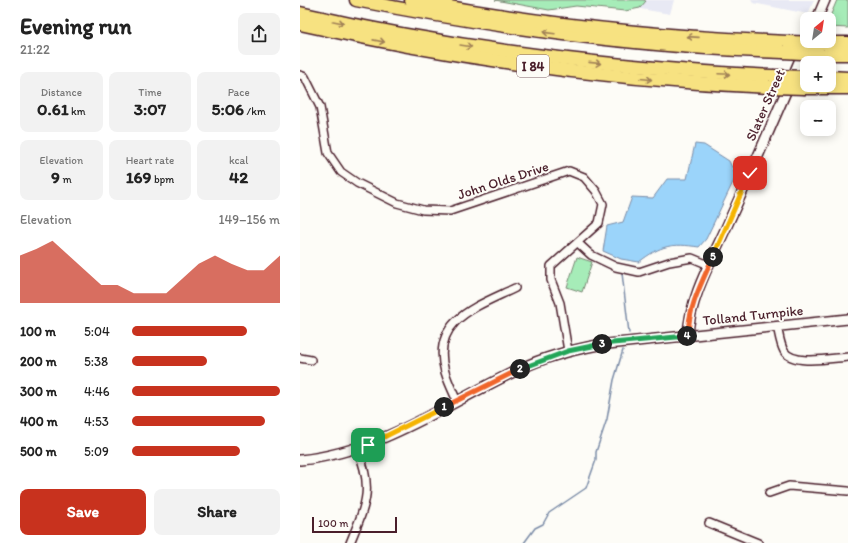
<!DOCTYPE html>
<meta charset="utf-8">
<style>
body{margin:0;font-family:Itim,sans-serif;background:#f2f2f2;color:#222;height:100vh;display:flex;flex-direction:column;font-size:15px;white-space:nowrap}
*{box-sizing:border-box;margin:0}
p{font-size:13px;color:#767676}
.icon{flex:none;width:22px;height:22px;fill:none;stroke:currentColor;stroke-width:2;stroke-linecap:round;stroke-linejoin:round}
.map{position:relative;flex:1;overflow:hidden}
.sheet{display:flex;flex-direction:column;background:#fff;width:300px}
.sheet>*{flex:none}
.needle{width:26px;rotate:30deg}
.buttons{position:absolute;left:500px;top:12px;display:grid;gap:8px}
.buttons a{display:grid;place-items:center;width:36px;height:36px;border-radius:8px;background:#fff;box-shadow:0 2px 10px #0003;font-size:20px}
.scale{position:absolute;left:12px;bottom:10px;width:85px;box-sizing:border-box;padding-left:4px;border:2px solid #4a1f2b;border-top:0;font-size:11px;line-height:14px;white-space:nowrap;color:#4a1f2b;-webkit-text-stroke:3px #fdfcf7;paint-order:stroke}
.pin{position:absolute;display:grid;place-items:center;width:34px;height:34px;color:#fff;margin:-17px;border-radius:8px;box-shadow:0 2px 6px #0006}
.km{position:absolute;width:20px;height:20px;margin:-10px;border-radius:50%;background:#222;color:#fff;font-size:11px;line-height:20px;text-align:center}
.round{display:grid;place-items:center;flex:none;width:42px;height:42px;border-radius:8px;background:#f2f2f2}
.head{display:flex;align-items:center;justify-content:space-between;height:68px;padding:0 20px}
h1{font-size:22px;font-weight:700;line-height:30px}
.stats{display:grid;grid-template-columns:repeat(3,1fr);gap:6px;height:68px;padding:4px 20px}
.stats div{display:grid;align-content:center;border-radius:8px;background:#f2f2f2;text-align:center}
.stats b{font-size:17px;font-weight:700}
.stats small{font-size:11px;font-weight:400}
.stats p{font-size:11px}
.chart{height:112px;padding:8px 20px}
.chart p{display:flex;justify-content:space-between}
.chart svg{width:100%;height:72px;margin-top:4px;fill:#c8321e;opacity:.7}
.primary-button{display:flex;gap:8px;margin-top:auto;padding:8px 20px}
.primary-button a{flex:1;height:46px;border-radius:8px;background:#c8321e;color:#fff;font-size:16px;font-weight:700;line-height:46px;text-align:center}
.primary-button a+a{background:#f2f2f2;color:#222}
ul{padding:0 20px;list-style:none;font-size:13px}
li{display:grid;grid-template-columns:64px 48px 1fr;align-items:center;height:30px}
li i{height:10px;border-radius:5px;background:#c8321e}
main{display:flex;flex:1;min-height:0}
.map>svg:first-child{display:block}
</style>
<main>
<section class="sheet">
<div class="head"><div><h1>Evening run</h1><p>21:22</p></div><a class="round"><svg class="icon" aria-label="share" viewBox="0 0 24 24"><path d="M12 15V3M7 8l5-5 5 5M5 13v7h14v-7"/></svg></a></div>
<div class="stats">
<div><p>Distance</p><b>0.61<small> km</small></b></div>
<div><p>Time</p><b>3:07</b></div>
<div><p>Pace</p><b>5:06<small> /km</small></b></div>
</div>
<div class="stats">
<div><p>Elevation</p><b>9<small> m</small></b></div>
<div><p>Heart rate</p><b>169<small> bpm</small></b></div>
<div><p>kcal</p><b>42</b></div>
</div>
<div class="chart"><p><span>Elevation</span>149–156 m</p>
<svg viewBox="0 0 160 44" preserveAspectRatio="none"><path d="M0 44V15L10 11L20 6L30 15L40 24L50 33L60 33L70 38L80 38L90 38L100 29L110 20L120 15L130 20L140 24L150 24L160 15V44z"/></svg>
</div>
<ul>
<li><b>100 m</b>5:04<i style="width:78%"></i></li>
<li><b>200 m</b>5:38<i style="width:51%"></i></li>
<li><b>300 m</b>4:46<i style="width:100%"></i></li>
<li><b>400 m</b>4:53<i style="width:90%"></i></li>
<li><b>500 m</b>5:09<i style="width:73%"></i></li>
</ul>
<div class="primary-button"><a>Save</a><a>Share</a></div>
</section>
<div class="map">
<svg width="548" height="543" viewBox="0 0 548 543">
<rect width="100%" height="100%" fill="#fdfcf7"/>
<filter id="ink" filterUnits="userSpaceOnUse"><feTurbulence type="fractalNoise" baseFrequency=".025" numOctaves="2"/><feDisplacementMap in="SourceGraphic" scale="8" xChannelSelector="R" yChannelSelector="G"/><feConvolveMatrix kernelMatrix="1 2 1 2 8 2 1 2 1" color-interpolation-filters="sRGB"/></filter>
<g filter="url(#ink)">
<!-- built -->
<g fill="#e8e9f4">
<polygon points="288,0 374,0 370,14"/>
<polygon points="451,0 514,0 508,14 453,3"/>
</g>
<!-- green -->
<g fill="#a6ecb8" stroke="#788672">
<polygon points="195,0 343,0 346,1 340,8 325,11 276,6 249,10"/>
<polygon points="537,0 548,0 548,28 529,27 529,19"/>
<polygon points="277,257 292,262 282,292 267,287"/>
</g>
<!-- water -->
<path fill="#9bd4fa" stroke="#7b8ca7" d="M395,144L404,145L429,161L436,176L406,239L399,247C372,243 361,245 339,262L321,259L303,251L307,226L323,222L332,197L353,198L367,179H387Z"/>
<g fill="none" stroke-linecap="round" stroke-linejoin="round">
<!-- stream -->
<g stroke="#7b8ca7" stroke-width="1.5">
<polyline points="322,273 329,333"/>
<polyline points="224,543 235,528 243,524 249,513 286,488 296,460 296,452 307,419 314,380 323,350"/>
</g>
<!-- street casing -->
<g stroke="#4a1f2b" stroke-width="10">
<g id="street">
<polyline points="0,75 5,77 20,107 28,153 41,172 57,183 97,203 123,210 150,211 269,171 284,177 296,191 303,204 299,223 251,266 251,280 260,303 268,351"/>
<polyline points="278,243 291,255 316,267 339,272 369,262 392,258 409,265"/>
<path d="M477,326C479,334 480,344 484,351C493,366 532,358 548,357"/>
<polyline points="0,358 11,360"/>
<path d="M157,401C153,392 148,382 145,372C130,320 178,306 215,288"/>
<polyline points="469,493 489,486 548,491"/>
<polyline points="409,523 458,543"/>
<path d="M50,543C66,504 74,489 57,448"/>
</g>
</g>
<!-- secondary casing -->
<g stroke="#4a1f2b" stroke-width="12">
<g id="secondary">
<polyline points="517,19 525,0"/>
<path d="M388,336C389,297 415,254 430,219C456,162 480,105 505,48"/>
<path d="M0,460C82,452 150,401 222,368C247,356 272,350 298,345L548,319"/>
</g>
</g>
<!-- highway casing -->
<g stroke="#4a1f2b" stroke-width="15">
<g id="highway">
<path d="M56,0C197,28 339,47 483,52"/>
<path d="M111,0C235,24 362,37 488,42"/>
<path d="M0,13C156,49 314,68 473,76"/>
<path d="M0,24C154,59 311,80 469,87"/>
<polyline points="524,43 548,43"/>
<polyline points="520,54 548,54"/>
<polyline points="529,77 548,78"/>
<polyline points="505,88 548,88"/>
</g>
</g>
<!-- street -->
<use href="#street" stroke="#fdfcf7" stroke-width="7"/>
<!-- secondary -->
<use href="#secondary" stroke="#fdfcf7" stroke-width="9"/>
<!-- highway -->
<use href="#highway" stroke="#f7e281" stroke-width="12"/>
<!-- highway-bridge casing -->
<g stroke="#4a1f2b" stroke-width="15" stroke-linecap="butt">
<g id="highway-bridge">
<polyline points="488,42 524,43"/>
<polyline points="483,52 520,54"/>
<polyline points="473,76 507,77"/>
<polyline points="469,87 505,88"/>
</g>
</g>
<!-- highway-bridge -->
<use href="#highway-bridge" stroke="#f7e281" stroke-width="12"/>
</g>
<!-- one-way arrows -->
<defs><path id="oneway-shaft" d="M-6 0H5M1.5-3L5.5 0L1.5 3" fill="none" stroke-width="1.6" stroke-linecap="round" stroke-linejoin="round"/></defs>
<g stroke="#a08056">
<use href="#oneway-shaft" transform="translate(38 22) rotate(12)"/>
<use href="#oneway-shaft" transform="translate(249 33) rotate(-173)"/>
<use href="#oneway-shaft" transform="translate(393 37) rotate(-176)"/>
<use href="#oneway-shaft" transform="translate(79 41) rotate(11)"/>
<use href="#oneway-shaft" transform="translate(166 46) rotate(9)"/>
<use href="#oneway-shaft" transform="translate(295 63) rotate(6)"/>
<use href="#oneway-shaft" transform="translate(424 74) rotate(3)"/>
<use href="#oneway-shaft" transform="translate(346 79) rotate(5)"/>
</g>
</g>
<g fill="none" stroke-linecap="round" stroke-linejoin="round" filter="url(#ink)">
<!-- split-1 casing -->
<g stroke="#fff" stroke-width="8">
<polyline id="split-1" points="68,445 144,407"/>
</g>
<!-- split-2 casing -->
<g stroke="#fff" stroke-width="8">
<polyline id="split-2" points="144,407 220,369"/>
</g>
<!-- split-3 casing -->
<g stroke="#fff" stroke-width="8">
<polyline id="split-3" points="220,369 268,351 302,344"/>
</g>
<!-- split-4 casing -->
<g stroke="#fff" stroke-width="8">
<polyline id="split-4" points="302,344 387,336"/>
</g>
<!-- split-5 casing -->
<g stroke="#fff" stroke-width="8">
<path id="split-5" d="M387,336H388C388,308 402,282 413,257"/>
</g>
<!-- split-6 casing -->
<g stroke="#fff" stroke-width="8">
<polyline id="split-6" points="413,257 450,173"/>
</g>
<!-- split-1 -->
<use href="#split-1" stroke="#f5b400" stroke-width="5"/>
<!-- split-2 -->
<use href="#split-2" stroke="#f0652b" stroke-width="5"/>
<!-- split-3 -->
<use href="#split-3" stroke="#22a559" stroke-width="5"/>
<!-- split-4 -->
<use href="#split-4" stroke="#22a559" stroke-width="5"/>
<!-- split-5 -->
<use href="#split-5" stroke="#f0652b" stroke-width="5"/>
<!-- split-6 -->
<use href="#split-6" stroke="#f5b400" stroke-width="5"/>
</g>
<g text-anchor="middle" stroke-width="4" stroke-linejoin="round" paint-order="stroke">
<!-- shield labels -->
<rect fill="#fdfcf7" stroke="#806168" stroke-width="1" x="217" y="55" width="32" height="22" rx="3"/>
<g font-size="13" font-weight="bold" fill="#4a1f2b">
<text x="233" y="71">I 84</text>
</g>
<!-- street labels -->
<g font-size="14" fill="#4a1f2b" stroke="#fdfcf7">
<text transform="translate(465 105) rotate(-66)" y="5">Slater Street</text>
<text transform="translate(203 180) rotate(-18)" y="5">John Olds Drive</text>
<text transform="translate(453 315) rotate(-6)" y="5">Tolland Turnpike</text>
</g>
</g>
</svg>
<div class="buttons">
<a><svg class="needle" viewBox="-14 -14 28 28"><path d="M0-13l5 13h-10z" fill="#e53935"/><path d="M0 13l5-13h-10z" fill="#767676"/></svg></a>
<a>+</a>
<a>−</a>
</div>
<div class="scale">100 m</div>
<div class="pin" style="left:68px;top:445px;background:#1e9e55"><svg class="icon" aria-label="arrive" viewBox="0 0 24 24"><path d="M6 21V4h12l-3 4 3 4H6"/></svg></div>
<div class="pin" style="left:450px;top:173px;background:#d93025"><svg class="icon" aria-label="check" viewBox="0 0 24 24"><path d="M5 12l5 5 9-10"/></svg></div>
<b class="km" style="left:144px;top:407px">1</b>
<b class="km" style="left:220px;top:369px">2</b>
<b class="km" style="left:302px;top:344px">3</b>
<b class="km" style="left:387px;top:336px">4</b>
<b class="km" style="left:413px;top:257px">5</b>
</div>
</main>
